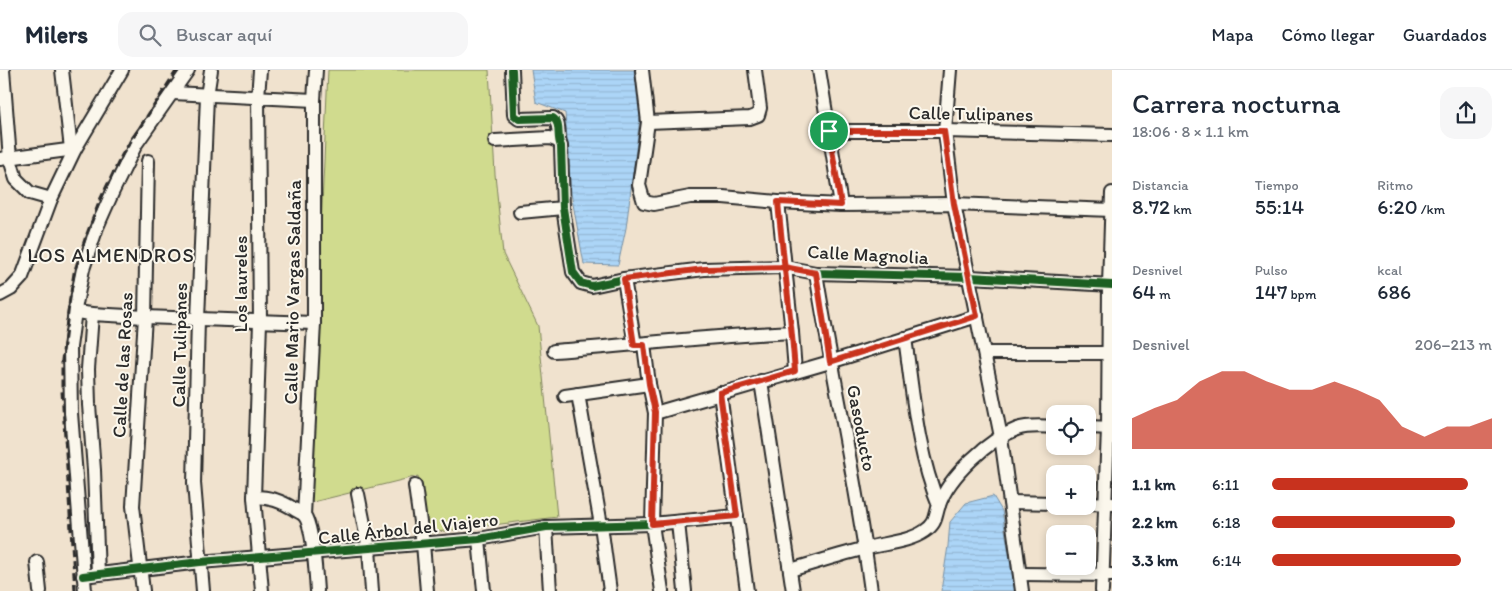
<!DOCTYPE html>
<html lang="es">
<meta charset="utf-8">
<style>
body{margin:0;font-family:Itim,sans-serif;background:#f6f6f7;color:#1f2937;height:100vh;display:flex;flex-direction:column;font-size:19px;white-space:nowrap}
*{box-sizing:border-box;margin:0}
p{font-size:16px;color:#747a83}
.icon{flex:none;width:28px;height:28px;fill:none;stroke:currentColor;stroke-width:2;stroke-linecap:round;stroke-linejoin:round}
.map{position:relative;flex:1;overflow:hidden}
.details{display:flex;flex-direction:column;background:#fff;width:400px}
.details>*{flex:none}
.controls{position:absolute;left:1046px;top:335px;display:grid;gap:10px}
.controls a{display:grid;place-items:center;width:50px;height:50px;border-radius:10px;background:#fff;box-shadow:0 2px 8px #0003;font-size:25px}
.pin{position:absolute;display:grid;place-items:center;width:42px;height:42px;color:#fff;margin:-21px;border:2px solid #fff;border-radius:50%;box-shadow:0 1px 5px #0007}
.round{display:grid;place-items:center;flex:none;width:52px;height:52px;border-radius:15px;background:#f6f6f7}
.overview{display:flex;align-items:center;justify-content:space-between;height:85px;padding:0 20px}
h1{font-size:28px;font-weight:600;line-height:38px}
.figures{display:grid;grid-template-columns:repeat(3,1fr);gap:8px;height:85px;padding:5px 20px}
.figures div{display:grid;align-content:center}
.figures b{font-size:21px;font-weight:600}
.figures small{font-size:14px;font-weight:400}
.figures p{font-size:14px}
.chart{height:140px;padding:10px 20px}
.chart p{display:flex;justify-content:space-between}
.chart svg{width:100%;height:90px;margin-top:5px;fill:#c8321e;opacity:.7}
ul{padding:0 20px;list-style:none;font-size:16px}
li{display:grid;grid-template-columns:80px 60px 1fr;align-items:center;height:38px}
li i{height:12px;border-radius:6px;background:#c8321e}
header{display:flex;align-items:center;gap:30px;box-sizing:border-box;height:70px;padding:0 25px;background:#fff;border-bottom:1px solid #e0e1e3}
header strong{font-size:24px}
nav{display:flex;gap:28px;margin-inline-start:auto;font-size:18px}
.search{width:350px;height:45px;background:#f6f6f7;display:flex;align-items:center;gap:12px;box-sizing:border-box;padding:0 18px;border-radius:15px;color:#747a83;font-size:19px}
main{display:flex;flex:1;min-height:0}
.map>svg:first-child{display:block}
</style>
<header>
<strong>Milers</strong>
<div class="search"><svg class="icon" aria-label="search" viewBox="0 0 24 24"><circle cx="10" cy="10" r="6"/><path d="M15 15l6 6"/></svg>Buscar aquí</div>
<nav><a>Mapa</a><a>Cómo llegar</a><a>Guardados</a></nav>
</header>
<main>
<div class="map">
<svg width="1112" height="521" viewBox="0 0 1112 521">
<defs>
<pattern id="water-rules" width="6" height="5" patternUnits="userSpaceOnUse" patternTransform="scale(1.25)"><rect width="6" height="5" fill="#acd5f7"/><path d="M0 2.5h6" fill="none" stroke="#94b7d4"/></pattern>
</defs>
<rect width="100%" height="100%" fill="#f0e2ce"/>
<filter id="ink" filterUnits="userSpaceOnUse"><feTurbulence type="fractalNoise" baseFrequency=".02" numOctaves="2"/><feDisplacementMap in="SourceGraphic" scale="10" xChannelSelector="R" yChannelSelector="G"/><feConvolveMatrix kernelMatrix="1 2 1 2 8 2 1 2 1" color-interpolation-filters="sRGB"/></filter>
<g filter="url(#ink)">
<!-- grass -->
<polygon fill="#d0db8e" stroke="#7e835c" points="328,0 489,0 495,104 503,184 538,256 557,447 429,463 418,406 309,433"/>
<!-- water -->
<g fill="url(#water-rules)" stroke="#7891a5">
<polygon points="531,0 634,0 641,40 626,158 618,195 584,194 571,123 565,43 536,32"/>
<polygon points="993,426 1002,441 1015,521 941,521 948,476 950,452 966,433"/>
</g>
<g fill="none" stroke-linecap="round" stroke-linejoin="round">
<!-- minor casing -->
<g stroke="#2b2b2b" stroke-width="16">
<g id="minor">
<polyline points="3,0 10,89 16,109 30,123 51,129"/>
<polyline points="62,0 71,79"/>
<polyline points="260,0 258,27 260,252 254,427 262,521"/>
<path d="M512,0L514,45L519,49L553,48C562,54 556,67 561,76L563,138L573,202L581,213L592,216L624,209L704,199L784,197L816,203L970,207L1112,215"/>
<polyline points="642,0 648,52 639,115 644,132 654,134 690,127 723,127 778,132 841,135 954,134 1112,140"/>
<polyline points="819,0 841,135"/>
<polyline points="950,0 945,61 954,134 1001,367 1022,521"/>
<polyline points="173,23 314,30"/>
<polyline points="648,52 750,48 758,45 760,38 755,0"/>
<polyline points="829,61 945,61 1112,65"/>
<polyline points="495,71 550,68 558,71"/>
<polyline points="0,89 75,79"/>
<polyline points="778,132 792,262 795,301"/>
<polyline points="520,142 563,138"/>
<path d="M816,203C833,309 857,414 871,521"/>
<polyline points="624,209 635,275"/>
<polyline points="0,225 11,219 22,207 51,129 75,79 122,0"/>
<polyline points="75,242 92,244 88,299 89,335 94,400 98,504"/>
<polyline points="92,244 145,247 314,253"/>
<path d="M905,268C913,324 917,383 939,435"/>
<polyline points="644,275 649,314 655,343 652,454 662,521"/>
<path d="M554,281C634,275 713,266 792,262"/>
<polyline points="985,283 1112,283"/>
<polyline points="761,311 793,521"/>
<polyline points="720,323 747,521"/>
<polyline points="578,324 601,455 610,521"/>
<polyline points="565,326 649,314"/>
<polyline points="655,343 830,292 977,246"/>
<polyline points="1088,357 1112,358"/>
<polyline points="415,416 423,474 427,521"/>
<polyline points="358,424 369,479 372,521"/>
<path d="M254,427C270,427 281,431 294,439C297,441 302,443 304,445C313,455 316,506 317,521"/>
<polyline points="1010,432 1055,433"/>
<polyline points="1088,433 1112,434"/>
<polyline points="304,445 314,253 314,30 316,0"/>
<polyline points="678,452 685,521"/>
<polyline points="546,457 550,521"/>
<polyline points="479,469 484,521"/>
<polyline points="37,492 40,521"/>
<path d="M790,500C815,493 841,484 867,478C886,473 909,472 925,461C937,453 935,446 939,435C949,406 988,370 1017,359C1028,355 1043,356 1055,357"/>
<polyline points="1021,504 1112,505"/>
<polyline points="83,506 200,492 479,469 546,457 652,454 737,446"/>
<polyline points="85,521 71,343 70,277 76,234 83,199 97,157 113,121 136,74 188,0"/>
<polyline points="143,521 133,436 145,247 148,91"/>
<polyline points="203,521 194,413 198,249 207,26 211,0"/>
<polyline points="1102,521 1108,358 1109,215 1112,123"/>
</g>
</g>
<!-- minor -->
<use href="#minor" stroke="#fbf7ec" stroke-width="12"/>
<!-- rail -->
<polyline stroke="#2b2b2b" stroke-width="3" stroke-dasharray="8 4" stroke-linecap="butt" points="75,521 62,321 62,290 69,235 74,203 85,169 100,130 122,85 177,0"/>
<!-- cycleway casing -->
<g stroke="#fbf7ec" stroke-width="11">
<g id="cycleway">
<path d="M512,0L514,45L519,49L553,48C562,54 556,67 561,76L563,138L573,202L581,213L592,216L624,209L704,199L784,197L816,203L970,207L1112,215"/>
<polyline points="83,506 200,492 479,469 546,457 652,454 737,446"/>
</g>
</g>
<!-- cycleway -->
<use href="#cycleway" stroke="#1b5e20" stroke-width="8"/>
</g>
</g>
<g fill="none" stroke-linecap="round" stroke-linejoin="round" filter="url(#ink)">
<!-- route casing -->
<g stroke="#fff" stroke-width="10">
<path id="route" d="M829,61L841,135L778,132C783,189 791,245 795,301L720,323L737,446L652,454L655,342L649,314L644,275H634L624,209L704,199L784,197L816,203L830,292L977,246L954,134L944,61H829"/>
</g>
<!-- route -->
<use href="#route" stroke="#c8321e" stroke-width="6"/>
</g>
<g text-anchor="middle" stroke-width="4" stroke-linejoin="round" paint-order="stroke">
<!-- street labels -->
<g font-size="19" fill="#2b2b2b" stroke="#fbf7ec">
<text transform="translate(971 43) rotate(1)" y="7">Calle Tulipanes</text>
<text transform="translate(868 184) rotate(3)" y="7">Calle Magnolia</text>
<text transform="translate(240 214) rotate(-90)" y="7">Los laureles</text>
<text transform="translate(292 222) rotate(-89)" y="7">Calle Mario Vargas Saldaña</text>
<text transform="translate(179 275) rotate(-89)" y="7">Calle Tulipanes</text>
<text transform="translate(122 295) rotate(-87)" y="7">Calle de las Rosas</text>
<text transform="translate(862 358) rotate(79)" y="7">Gasoducto</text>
<text transform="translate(408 458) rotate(-6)" y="7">Calle Árbol del Viajero</text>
</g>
<!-- neighbourhood labels -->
<g font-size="20" letter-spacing="1" fill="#2b2b2b" stroke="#fbf7ec">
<text x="111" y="192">LOS ALMENDROS</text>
</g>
</g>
</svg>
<div class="controls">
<a><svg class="icon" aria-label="locate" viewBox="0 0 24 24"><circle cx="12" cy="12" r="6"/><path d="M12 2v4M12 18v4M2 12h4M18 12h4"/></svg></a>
<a>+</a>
<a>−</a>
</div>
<div class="pin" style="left:829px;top:61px;background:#1e9e55"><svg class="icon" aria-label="arrive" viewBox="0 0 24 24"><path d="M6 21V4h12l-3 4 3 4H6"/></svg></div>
</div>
<section class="details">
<div class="overview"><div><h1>Carrera nocturna</h1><p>18:06 · 8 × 1.1 km</p></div><a class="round"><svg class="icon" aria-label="share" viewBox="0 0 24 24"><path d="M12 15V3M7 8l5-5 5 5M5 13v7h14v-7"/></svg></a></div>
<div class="figures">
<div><p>Distancia</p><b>8.72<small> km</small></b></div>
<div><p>Tiempo</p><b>55:14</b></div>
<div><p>Ritmo</p><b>6:20<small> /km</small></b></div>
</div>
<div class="figures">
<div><p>Desnivel</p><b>64<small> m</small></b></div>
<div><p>Pulso</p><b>147<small> bpm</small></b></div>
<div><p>kcal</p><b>686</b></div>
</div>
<div class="chart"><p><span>Desnivel</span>206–213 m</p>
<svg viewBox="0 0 160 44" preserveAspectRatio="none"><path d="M0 44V29L10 24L20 20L30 11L40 6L50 6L60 11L70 15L80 15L90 11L100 15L110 20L120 33L130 38L140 33L150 33L160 29V44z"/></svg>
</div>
<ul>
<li><b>1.1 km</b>6:11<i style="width:89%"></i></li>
<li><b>2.2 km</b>6:18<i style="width:83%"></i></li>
<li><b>3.3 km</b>6:14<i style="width:86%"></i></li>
</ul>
</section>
</main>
